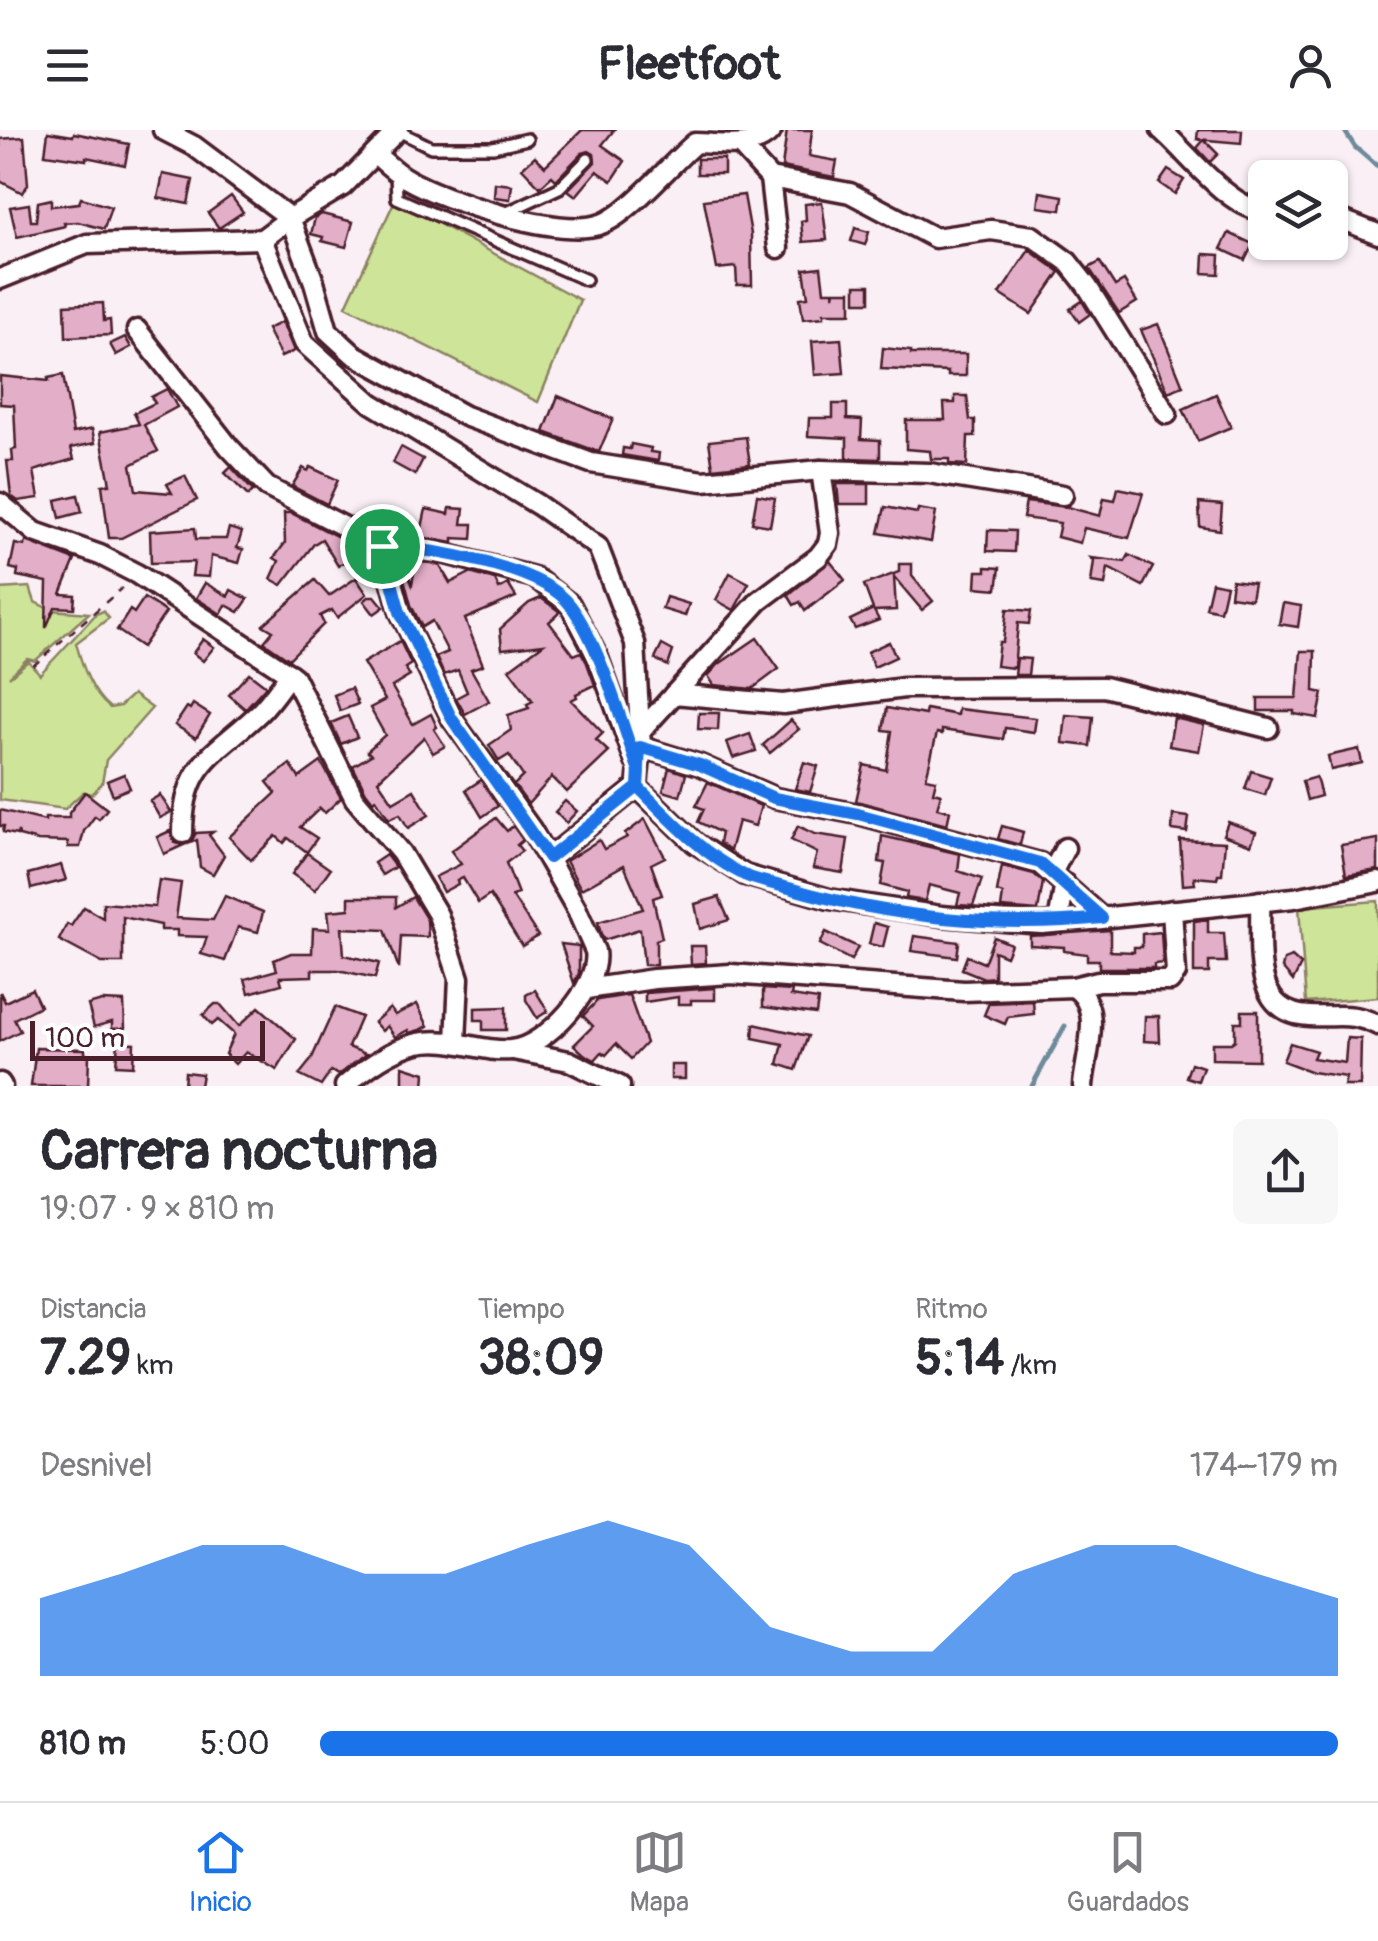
<!DOCTYPE html>
<html lang="es">
<meta charset="utf-8">
<style>
body{margin:0;font-family:Pangolin,sans-serif;background:#f7f7f7;color:#2b2b33;height:100vh;display:flex;flex-direction:column;font-size:38px;white-space:nowrap}
*{box-sizing:border-box;margin:0}
p{font-size:32px;color:#7c7c81}
.icon{flex:none;width:55px;height:55px;fill:none;stroke:currentColor;stroke-width:2;stroke-linecap:round;stroke-linejoin:round}
.map{position:relative;height:956px;overflow:hidden}
.drawer{display:flex;flex-direction:column;background:#fff;flex:1}
.drawer>*{flex:none}
.fabs{position:absolute;left:1248px;top:30px;display:grid;gap:20px}
.fabs a{display:grid;place-items:center;width:100px;height:100px;border-radius:15px;background:#fff;box-shadow:0 2px 8px #0004;font-size:50px}
.scale{position:absolute;left:30px;bottom:25px;width:235px;box-sizing:border-box;padding-left:10px;border:5px solid #4a1f2b;border-top:0;font-size:28px;line-height:35px;white-space:nowrap;color:#4a1f2b;-webkit-text-stroke:8px #fff;paint-order:stroke}
.pin{position:absolute;display:grid;place-items:center;width:85px;height:85px;color:#fff;margin:-42px;border:5px solid #fff;border-radius:50%;box-shadow:0 2px 10px #0007}
.round{display:grid;place-items:center;flex:none;width:105px;height:105px;border-radius:15px;background:#f7f7f7}
.head{display:flex;align-items:center;justify-content:space-between;height:170px;padding:0 40px}
h1{font-size:55px;font-weight:700;line-height:75px}
.figures{display:grid;grid-template-columns:repeat(3,1fr);gap:15px;height:170px;padding:10px 40px}
.figures div{display:grid;align-content:center}
.figures b{font-size:50px;font-weight:700}
.figures small{font-size:28px;font-weight:400}
.figures p{font-size:28px}
.chart{height:280px;padding:20px 40px}
.chart p{display:flex;justify-content:space-between}
.chart svg{width:100%;height:180px;margin-top:10px;fill:#1a73e8;opacity:.7}
ul{padding:0 40px;list-style:none;font-size:32px}
li{display:grid;grid-template-columns:160px 120px 1fr;align-items:center;height:75px}
li i{height:25px;border-radius:12px;background:#1a73e8}
header{display:flex;justify-content:space-between;align-items:center;height:130px;padding:0 40px;background:#fff;font-size:45px;font-weight:700}
.tab-bar{display:flex;justify-content:space-around;align-items:center;height:140px;border-top:2px solid #e1e1e2;background:#fff;font-size:28px;color:#7c7c81}
.tab-bar a{display:grid;justify-items:center;gap:5px}
.tab-bar .selected{color:#1a73e8}
.map>svg:first-child{display:block}
</style>
<header><svg class="icon" aria-label="menu" viewBox="0 0 24 24"><path d="M4 6h16M4 12h16M4 18h16"/></svg>Fleetfoot<svg class="icon" aria-label="person" viewBox="0 0 24 24"><circle cx="12" cy="8" r="4"/><path d="M4 21q1-7 8-7t8 7"/></svg></header>
<div class="map">
<svg width="1378" height="956" viewBox="0 0 1378 956">
<rect width="100%" height="100%" fill="#f9eff4"/>
<filter id="ink" filterUnits="userSpaceOnUse"><feTurbulence type="fractalNoise" baseFrequency=".01" numOctaves="2"/><feDisplacementMap in="SourceGraphic" scale="20" xChannelSelector="R" yChannelSelector="G"/><feConvolveMatrix kernelMatrix="1 2 1 2 8 2 1 2 1" color-interpolation-filters="sRGB"/></filter>
<g filter="url(#ink)">
<!-- green -->
<g fill="#cde499" stroke="#8c8262" stroke-width="2.5">
<polygon points="395,70 580,170 538,272 346,176"/>
<path d="M30,457L35,472L51,480L89,483L35,531L27,529L9,547L28,531L40,544L96,484L103,481L109,488L76,513C82,535 91,563 110,578L120,576L133,564L152,578L106,630L102,653L92,664L83,662L65,679L0,670V459Z"/>
<polygon points="1378,771 1378,867 1306,873 1299,777"/>
</g>
<g fill="none" stroke-linecap="round" stroke-linejoin="round">
<!-- stream -->
<g stroke="#6e8a9b" stroke-width="5">
<polyline points="1344,0 1355,17 1378,37"/>
<polyline points="1032,956 1065,896"/>
</g>
</g>
<!-- building -->
<g fill="#e2aec8" stroke="#4a1f2b" stroke-width="2.5">
<polygon points="582,0 614,0 602,15 625,31 612,51 597,41 576,66 568,60 595,32 594,24 589,21 582,23 556,50 552,46 540,57 522,38 535,26 545,36"/>
<polygon points="787,0 812,0 809,26 837,31 834,47 782,37"/>
<polygon points="1198,0 1242,0 1241,13 1197,9"/>
<polygon points="48,2 73,6 74,3 129,14 125,35 86,27 86,30 45,24"/>
<polygon points="24,7 28,54 23,63 0,51 0,9"/>
<polygon points="1204,10 1218,24 1210,32 1197,18"/>
<rect x="697" y="29" width="27" height="15"/>
<polygon points="1168,40 1184,50 1175,64 1159,53"/>
<polygon points="163,44 193,50 188,74 158,68"/>
<polygon points="495,53 512,55 510,69 494,67"/>
<polygon points="1040,62 1063,66 1061,80 1038,77"/>
<polygon points="744,65 751,104 752,155 737,155 736,137 717,139 704,70"/>
<polygon points="231,66 243,82 219,98 208,83"/>
<polygon points="81,68 111,77 104,99 78,92 64,93 65,96 17,107 10,77 29,74 31,91 36,91 38,72 51,69 51,76 79,73"/>
<polygon points="822,72 827,110 803,112 801,91 806,90 805,74"/>
<polygon points="322,84 353,92 346,117 322,111 323,107 311,104 315,88"/>
<polygon points="855,98 869,102 865,115 851,111"/>
<polygon points="1229,103 1253,114 1245,130 1221,119"/>
<polygon points="1029,120 1060,142 1031,184 1000,164"/>
<polygon points="1204,124 1220,125 1219,144 1203,143"/>
<polygon points="1100,132 1115,156 1124,151 1137,172 1119,183 1089,138"/>
<polygon points="821,137 824,161 833,161 834,166 835,161 851,161 851,183 824,183 824,187 803,189 800,168 808,167 804,139"/>
<rect x="856" y="155" width="14" height="17"/>
<polygon points="1082,171 1090,184 1079,192 1070,179"/>
<polygon points="103,173 104,191 110,190 111,205 66,207 65,175"/>
<polygon points="282,192 294,221 281,227 267,199"/>
<polygon points="1158,194 1183,256 1168,262 1141,200"/>
<polygon points="125,207 131,217 116,225 110,214"/>
<polygon points="841,209 844,243 815,245 812,211"/>
<polygon points="883,218 911,221 911,224 966,224 966,246 948,246 948,242 881,239"/>
<polygon points="63,245 73,303 92,299 95,313 71,318 74,329 34,341 39,368 18,371 11,366 7,331 13,331 12,320 16,319 14,275 0,274 0,246 49,251 48,248"/>
<polygon points="167,259 177,277 144,295 158,321 131,335 136,360 172,363 167,354 185,346 197,370 121,408 109,408 102,355 110,354 100,302 139,294 134,283 155,273 151,267"/>
<polygon points="1216,264 1231,297 1198,311 1183,279"/>
<polygon points="558,266 613,289 599,322 544,302"/>
<polygon points="955,266 967,266 970,290 975,290 975,306 968,306 967,335 949,334 949,329 931,329 930,321 906,319 906,290 945,290 944,273 955,273"/>
<polygon points="833,274 847,274 847,289 862,290 861,309 880,310 880,329 847,328 847,308 808,306 809,288 833,288"/>
<polygon points="746,307 750,334 713,338 709,311"/>
<polygon points="631,314 651,318 650,322 659,323 658,331 622,325 623,318 630,319"/>
<polygon points="401,317 423,329 415,345 393,333"/>
<polygon points="231,337 253,361 248,366 225,343"/>
<polygon points="310,337 338,350 327,374 292,356 303,338 308,341"/>
<polygon points="837,354 869,354 869,374 839,374"/>
<polygon points="1118,358 1143,363 1129,408 1084,398 1080,413 1057,407 1060,393 1023,388 1026,372 1067,377 1100,386 1104,368 1115,370"/>
<polygon points="78,365 82,382 60,388 56,370"/>
<polygon points="757,365 775,368 770,396 752,393"/>
<polygon points="1199,373 1222,375 1220,400 1200,397"/>
<polygon points="885,377 917,383 918,379 936,382 931,412 879,403"/>
<polygon points="450,378 464,379 462,394 473,394 472,409 453,408 453,413 420,407 426,379 449,384"/>
<polygon points="284,383 291,383 344,410 341,416 349,429 338,436 322,409 314,414 282,455 271,449 279,431 274,428 285,413"/>
<polygon points="195,398 196,409 226,409 229,398 242,402 237,418 243,419 239,433 211,426 209,447 192,446 194,432 151,433 150,401"/>
<polygon points="988,400 1015,401 1014,422 987,421"/>
<polygon points="26,411 75,430 61,464 75,465 74,478 55,477 46,498 47,452 17,446 18,440 10,438 15,414 25,416"/>
<polygon points="1129,425 1153,437 1143,456 1108,438 1105,455 1091,453 1094,431 1091,428 1125,432"/>
<polygon points="399,430 403,431 412,454 416,432 432,433 440,436 450,453 470,443 495,450 499,459 508,454 516,467 465,489 483,535 471,539 489,571 465,584 456,568 467,562 458,540 444,545 436,527 448,522 432,491 422,497 411,475"/>
<polygon points="830,431 845,450 805,481 800,472 794,475 788,465"/>
<polygon points="899,434 912,434 912,446 933,471 922,480 894,447 896,480 874,481 879,490 855,499 850,490 873,479 864,455 899,442"/>
<polygon points="986,437 1000,438 997,459 976,457 977,441 986,441"/>
<polygon points="730,443 749,453 734,480 716,470"/>
<polygon points="356,448 367,464 337,488 332,480 320,486 324,494 289,529 264,512 273,501 263,495 315,450 329,466"/>
<polygon points="1232,450 1254,453 1251,469 1230,466"/>
<polygon points="1212,452 1226,455 1220,481 1206,478"/>
<polygon points="205,453 228,466 231,460 248,469 239,482 226,475 221,484 196,468"/>
<polygon points="370,466 375,466 384,477 374,484 364,471"/>
<polygon points="666,467 689,474 685,486 662,479"/>
<polygon points="144,468 166,482 142,517 117,500 130,480 134,483"/>
<polygon points="541,468 560,482 549,492 574,525 581,522 587,533 595,555 576,564 577,567 571,570 603,603 596,610 609,622 567,662 552,647 528,674 514,655 523,646 509,625 499,631 489,615 511,600 508,585 529,578 527,574 533,571 509,539 543,514 502,519 500,499 529,473"/>
<polygon points="1283,473 1301,476 1298,497 1279,494"/>
<polygon points="1007,479 1031,481 1029,494 1018,493 1014,538 996,536 999,512 1003,512"/>
<polygon points="757,508 779,539 752,559 714,555 708,546 719,534"/>
<polygon points="203,509 214,517 203,531 193,523"/>
<polygon points="400,511 411,534 405,538 410,546 392,557 413,594 431,584 437,597 434,599 445,616 433,623 424,607 378,650 393,672 414,660 429,685 408,698 400,684 389,689 376,669 373,671 366,662 353,636 371,625 367,621 385,605 370,578 385,570 363,533"/>
<polygon points="889,512 896,527 874,537 867,522"/>
<polygon points="662,515 673,521 668,536 655,529"/>
<polygon points="1301,521 1315,521 1314,561 1323,563 1318,588 1294,584 1294,581 1258,581 1258,568 1297,568"/>
<polygon points="1017,528 1030,529 1028,545 1015,545"/>
<polygon points="249,543 266,556 245,579 229,565"/>
<polygon points="351,558 358,574 340,581 334,565"/>
<polygon points="193,574 210,585 196,608 175,595 187,577 190,579"/>
<polygon points="887,578 925,585 926,579 957,585 958,579 1036,588 1034,602 1005,598 1003,609 942,600 942,604 937,603 926,648 936,650 933,662 941,664 937,678 950,681 947,695 856,671 864,635 886,640 892,601 883,600"/>
<polygon points="699,583 719,583 718,600 698,599"/>
<polygon points="1066,585 1093,587 1090,616 1063,613"/>
<polygon points="348,586 357,607 341,614 331,593"/>
<polygon points="1174,588 1204,595 1199,621 1169,616"/>
<polygon points="791,590 799,599 770,623 763,615"/>
<polygon points="750,604 756,621 733,628 727,612"/>
<polygon points="1359,619 1362,633 1331,640 1328,626"/>
<polygon points="321,632 341,668 325,683 320,678 300,697 317,708 307,722 288,708 284,713 276,706 251,730 229,707 276,663 267,652 290,634 299,648"/>
<polygon points="804,632 818,636 810,662 795,659"/>
<polygon points="669,638 686,644 680,666 663,661"/>
<polygon points="1251,641 1271,647 1265,665 1245,659"/>
<polygon points="124,644 130,658 113,665 107,651"/>
<polygon points="1316,647 1321,666 1307,670 1302,651"/>
<polygon points="481,650 498,676 482,687 466,660"/>
<polygon points="708,652 761,676 755,696 738,691 730,721 719,713 721,703 698,692 704,679 696,676"/>
<polygon points="85,662 107,679 99,689 95,686 84,701 80,717 68,717 68,712 38,711 19,706 18,701 17,705 3,702 4,696 0,696 0,680 45,691 45,688 69,688 69,683"/>
<polygon points="160,665 171,682 160,688 150,671"/>
<polygon points="565,671 577,681 566,693 555,682"/>
<polygon points="1173,685 1189,687 1187,702 1172,700"/>
<polygon points="496,688 507,701 513,696 523,710 517,715 522,721 506,733 518,764 512,766 538,806 522,816 490,765 478,773 463,748 457,751 458,754 443,762 435,747 461,734 451,721"/>
<polygon points="645,689 665,727 651,734 662,765 653,768 662,808 656,810 656,835 644,835 640,799 604,810 601,804 598,792 643,779 624,735 581,759 566,731 599,710 604,719 627,707 625,704"/>
<polygon points="1228,692 1256,702 1251,715 1223,705"/>
<polygon points="798,696 815,704 848,709 843,743 813,738 817,723 791,710"/>
<polygon points="1002,696 1023,702 1020,715 998,709"/>
<polygon points="170,701 175,713 184,715 164,724 157,707"/>
<polygon points="213,702 209,705 224,725 213,744 200,737 197,710 190,713 196,703"/>
<polygon points="882,706 960,724 958,741 982,749 973,776 957,775 960,763 929,755 925,771 906,768 907,762 881,755 885,733 879,732"/>
<polygon points="1378,709 1378,740 1346,745 1341,715"/>
<polygon points="1180,710 1225,712 1222,744 1218,744 1217,749 1194,747 1195,754 1183,755"/>
<polygon points="307,723 330,739 315,760 292,744"/>
<polygon points="386,725 395,737 382,745 374,733"/>
<polygon points="61,735 66,750 31,759 28,744"/>
<polygon points="1002,736 1034,744 1043,752 1038,781 1001,778 1003,764 997,762"/>
<polygon points="159,750 181,753 176,788 213,790 225,766 263,782 258,802 238,797 225,831 201,824 207,807 177,806 177,800 161,800 161,795 123,787 123,833 102,833 59,810 67,794 71,796 84,777 103,788 103,773 155,777"/>
<polygon points="349,767 396,767 396,777 413,767 427,790 428,807 401,806 399,839 385,800 342,798 344,825 379,833 375,848 338,840 312,840 312,846 280,847 282,854 249,863 245,849 277,840 274,830 291,823 312,823 313,798 330,799 328,781 349,779"/>
<polygon points="719,767 729,790 700,799 695,774"/>
<polygon points="1203,790 1208,790 1208,803 1224,803 1226,832 1209,832 1209,843 1194,843 1194,791"/>
<polygon points="874,793 888,797 883,817 869,814"/>
<polygon points="1110,800 1110,821 1134,822 1134,817 1142,817 1142,804 1161,802 1163,833 1154,834 1154,838 1099,838 1099,830 1087,830 1087,824 1064,821 1064,817 1030,815 1030,806"/>
<polygon points="826,802 858,817 851,830 820,814"/>
<polygon points="914,806 959,812 957,827 911,821"/>
<polygon points="994,807 1011,814 1006,826 994,821 994,847 984,848 962,839 967,826 984,833"/>
<polygon points="561,814 579,816 579,843 574,853"/>
<polygon points="690,816 705,816 706,833 691,834"/>
<polygon points="1292,827 1301,835 1293,851 1282,838 1284,830"/>
<polygon points="715,858 715,870 691,870 691,874 678,874 678,867 645,872 645,863"/>
<polygon points="32,859 40,876 14,889 20,901 0,911 0,862 5,872"/>
<polygon points="763,859 792,861 791,866 818,870 816,884 763,877"/>
<polygon points="535,860 548,881 537,888 526,870 526,865"/>
<polygon points="629,865 646,913 631,929 616,914 606,925 602,922 595,930 584,924 574,915 593,896 583,886 598,870"/>
<polygon points="102,871 124,872 125,898 112,899 112,892 94,897 88,875"/>
<polygon points="1033,871 1034,884 1008,887 1005,894 984,885 989,873"/>
<polygon points="215,874 220,874 239,896 259,877 296,909 277,940 246,922 235,934 225,924 234,904 218,890 212,895 203,885"/>
<polygon points="417,874 428,896 420,900 409,903 408,900 395,907 387,896 382,901 374,892 390,878 395,885"/>
<polygon points="335,877 361,887 348,917 366,924 339,945 331,941 321,956 299,945 311,930"/>
<polygon points="506,877 506,900 483,900 483,890 475,890 475,878"/>
<polygon points="1242,881 1258,881 1258,930 1212,929 1212,913 1231,913 1235,910 1235,892 1242,892"/>
<polygon points="1145,886 1159,886 1160,912 1144,911"/>
<polygon points="754,894 808,906 796,940 778,934 783,914 753,908"/>
<polygon points="1347,908 1361,909 1360,956 1344,956 1346,947 1312,942 1283,931 1290,913 1316,921 1313,928 1345,933"/>
<polygon points="118,912 134,913 133,936 116,935"/>
<polygon points="36,918 85,919 85,924 89,924 88,956 31,956"/>
<polygon points="1191,933 1203,937 1198,951 1186,947"/>
<rect x="671" y="935" width="14" height="14"/>
<polygon points="403,936 425,943 424,956 403,956"/>
<polygon points="185,942 202,944 200,956 184,956"/>
</g>
<g fill="none" stroke-linecap="round" stroke-linejoin="round">
<!-- lane casing -->
<g stroke="#4a1f2b" stroke-width="16">
<g id="lane">
<polyline points="396,0 431,17 493,17 527,9"/>
<polyline points="396,44 397,68 586,150"/>
<polyline points="505,83 559,58 588,29"/>
</g>
</g>
<!-- street casing -->
<g stroke="#4a1f2b" stroke-width="25">
<g id="street">
<polyline points="398,0 343,56 290,88 314,152 328,201 353,224 465,286 591,333 703,351 821,340 929,343 1063,365"/>
<path d="M1161,0C1187,22 1230,80 1265,81"/>
<polyline points="741,16 770,48 850,63 935,108 991,100 1032,106 1068,132 1087,156 1167,284"/>
<path d="M376,25C386,33 396,43 407,49C445,71 561,109 601,94C628,85 670,34 695,13C721,13 753,22 772,0"/>
<polyline points="770,48 778,118"/>
<polyline points="1330,85 1378,104"/>
<polyline points="262,109 304,213 371,273 538,375 598,417 635,513 641,617 637,657 549,728"/>
<polyline points="0,149 87,114 262,109 290,88 194,16 163,0"/>
<polyline points="137,200 229,317 267,357 382,416 434,421 534,447 570,474 598,528 635,631"/>
<polyline points="0,373 35,402 100,425 137,444 294,547 355,669 401,723 438,785 459,848 456,912"/>
<polyline points="674,564 783,574 904,558 1104,557 1268,598"/>
<polyline points="639,603 759,471 818,427 828,414 830,403 821,340"/>
<polyline points="641,617 700,635 775,668 858,684 1040,733 1102,788"/>
<polyline points="637,657 695,713 745,745 829,769 941,786 1042,794 1294,768 1378,752"/>
<path d="M183,703C183,632 214,626 260,582C271,571 280,557 290,544"/>
<polyline points="1052,743 1065,718"/>
<path d="M1260,771C1262,814 1249,883 1309,886C1337,888 1350,881 1378,895"/>
<polyline points="1058,792 1065,754"/>
<polyline points="1073,857 1098,851 1170,851 1176,843 1172,780"/>
<path d="M586,859L654,849L731,844L964,861L1073,857C1105,876 1085,926 1083,956"/>
<polyline points="513,920 569,931 620,956"/>
<polyline points="0,953 2,956"/>
<path d="M345,956C364,939 393,918 418,913C452,906 482,923 511,920C546,917 601,856 595,821L576,778L531,699L452,589L400,482L382,416"/>
</g>
</g>
<!-- path -->
<polyline stroke="#4a1f2b" stroke-width="2.5" stroke-dasharray="8 8" stroke-linecap="butt" points="33,536 122,458"/>
<!-- lane -->
<use href="#lane" stroke="#fff" stroke-width="9"/>
<!-- street -->
<use href="#street" stroke="#fff" stroke-width="18"/>
</g>
</g>
<g fill="none" stroke-linecap="round" stroke-linejoin="round" filter="url(#ink)">
<!-- route casing -->
<g stroke="#fff" stroke-width="20">
<path id="route" d="M382,416C430,419 542,436 571,476C601,517 621,592 639,641L638,657C670,689 702,724 744,745C758,751 774,754 789,758C888,787 999,799 1102,788L1040,733L858,684L774,668L700,635L640,617L638,657L549,728L452,589L400,482L382,416"/>
</g>
<!-- route -->
<use href="#route" stroke="#1a73e8" stroke-width="12"/>
</g>
</svg>
<div class="fabs">
<a><svg class="icon" aria-label="layers" viewBox="0 0 24 24"><path d="M12 4l9 5-9 5-9-5zM3 14l9 5 9-5"/></svg></a>
</div>
<div class="scale">100 m</div>
<div class="pin" style="left:382px;top:416px;background:#1e9e55"><svg class="icon" aria-label="arrive" viewBox="0 0 24 24"><path d="M6 21V4h12l-3 4 3 4H6"/></svg></div>
</div>
<section class="drawer">
<div class="head"><div><h1>Carrera nocturna</h1><p>19:07 · 9 × 810 m</p></div><a class="round"><svg class="icon" aria-label="share" viewBox="0 0 24 24"><path d="M12 15V3M7 8l5-5 5 5M5 13v7h14v-7"/></svg></a></div>
<div class="figures">
<div><p>Distancia</p><b>7.29<small> km</small></b></div>
<div><p>Tiempo</p><b>38:09</b></div>
<div><p>Ritmo</p><b>5:14<small> /km</small></b></div>
</div>
<div class="chart"><p><span>Desnivel</span>174–179 m</p>
<svg viewBox="0 0 160 44" preserveAspectRatio="none"><path d="M0 44V25L10 19L20 12L30 12L40 19L50 19L60 12L70 6L80 12L90 32L100 38L110 38L120 19L130 12L140 12L150 19L160 25V44z"/></svg>
</div>
<ul>
<li><b>810 m</b>5:00<i style="width:100%"></i></li>
</ul>
</section>
<nav class="tab-bar">
<a class="selected"><svg class="icon" aria-label="home" viewBox="0 0 24 24"><path d="M3 11l9-7 9 7M6 9v11h12V9"/></svg>Inicio</a>
<a><svg class="icon" aria-label="map" viewBox="0 0 24 24"><path d="M3 6l6-2 6 2 6-2v14l-6 2-6-2-6 2zM9 4v14M15 6v14"/></svg>Mapa</a>
<a><svg class="icon" aria-label="saved" viewBox="0 0 24 24"><path d="M7 4h10v16l-5-4-5 4z"/></svg>Guardados</a>
</nav>
